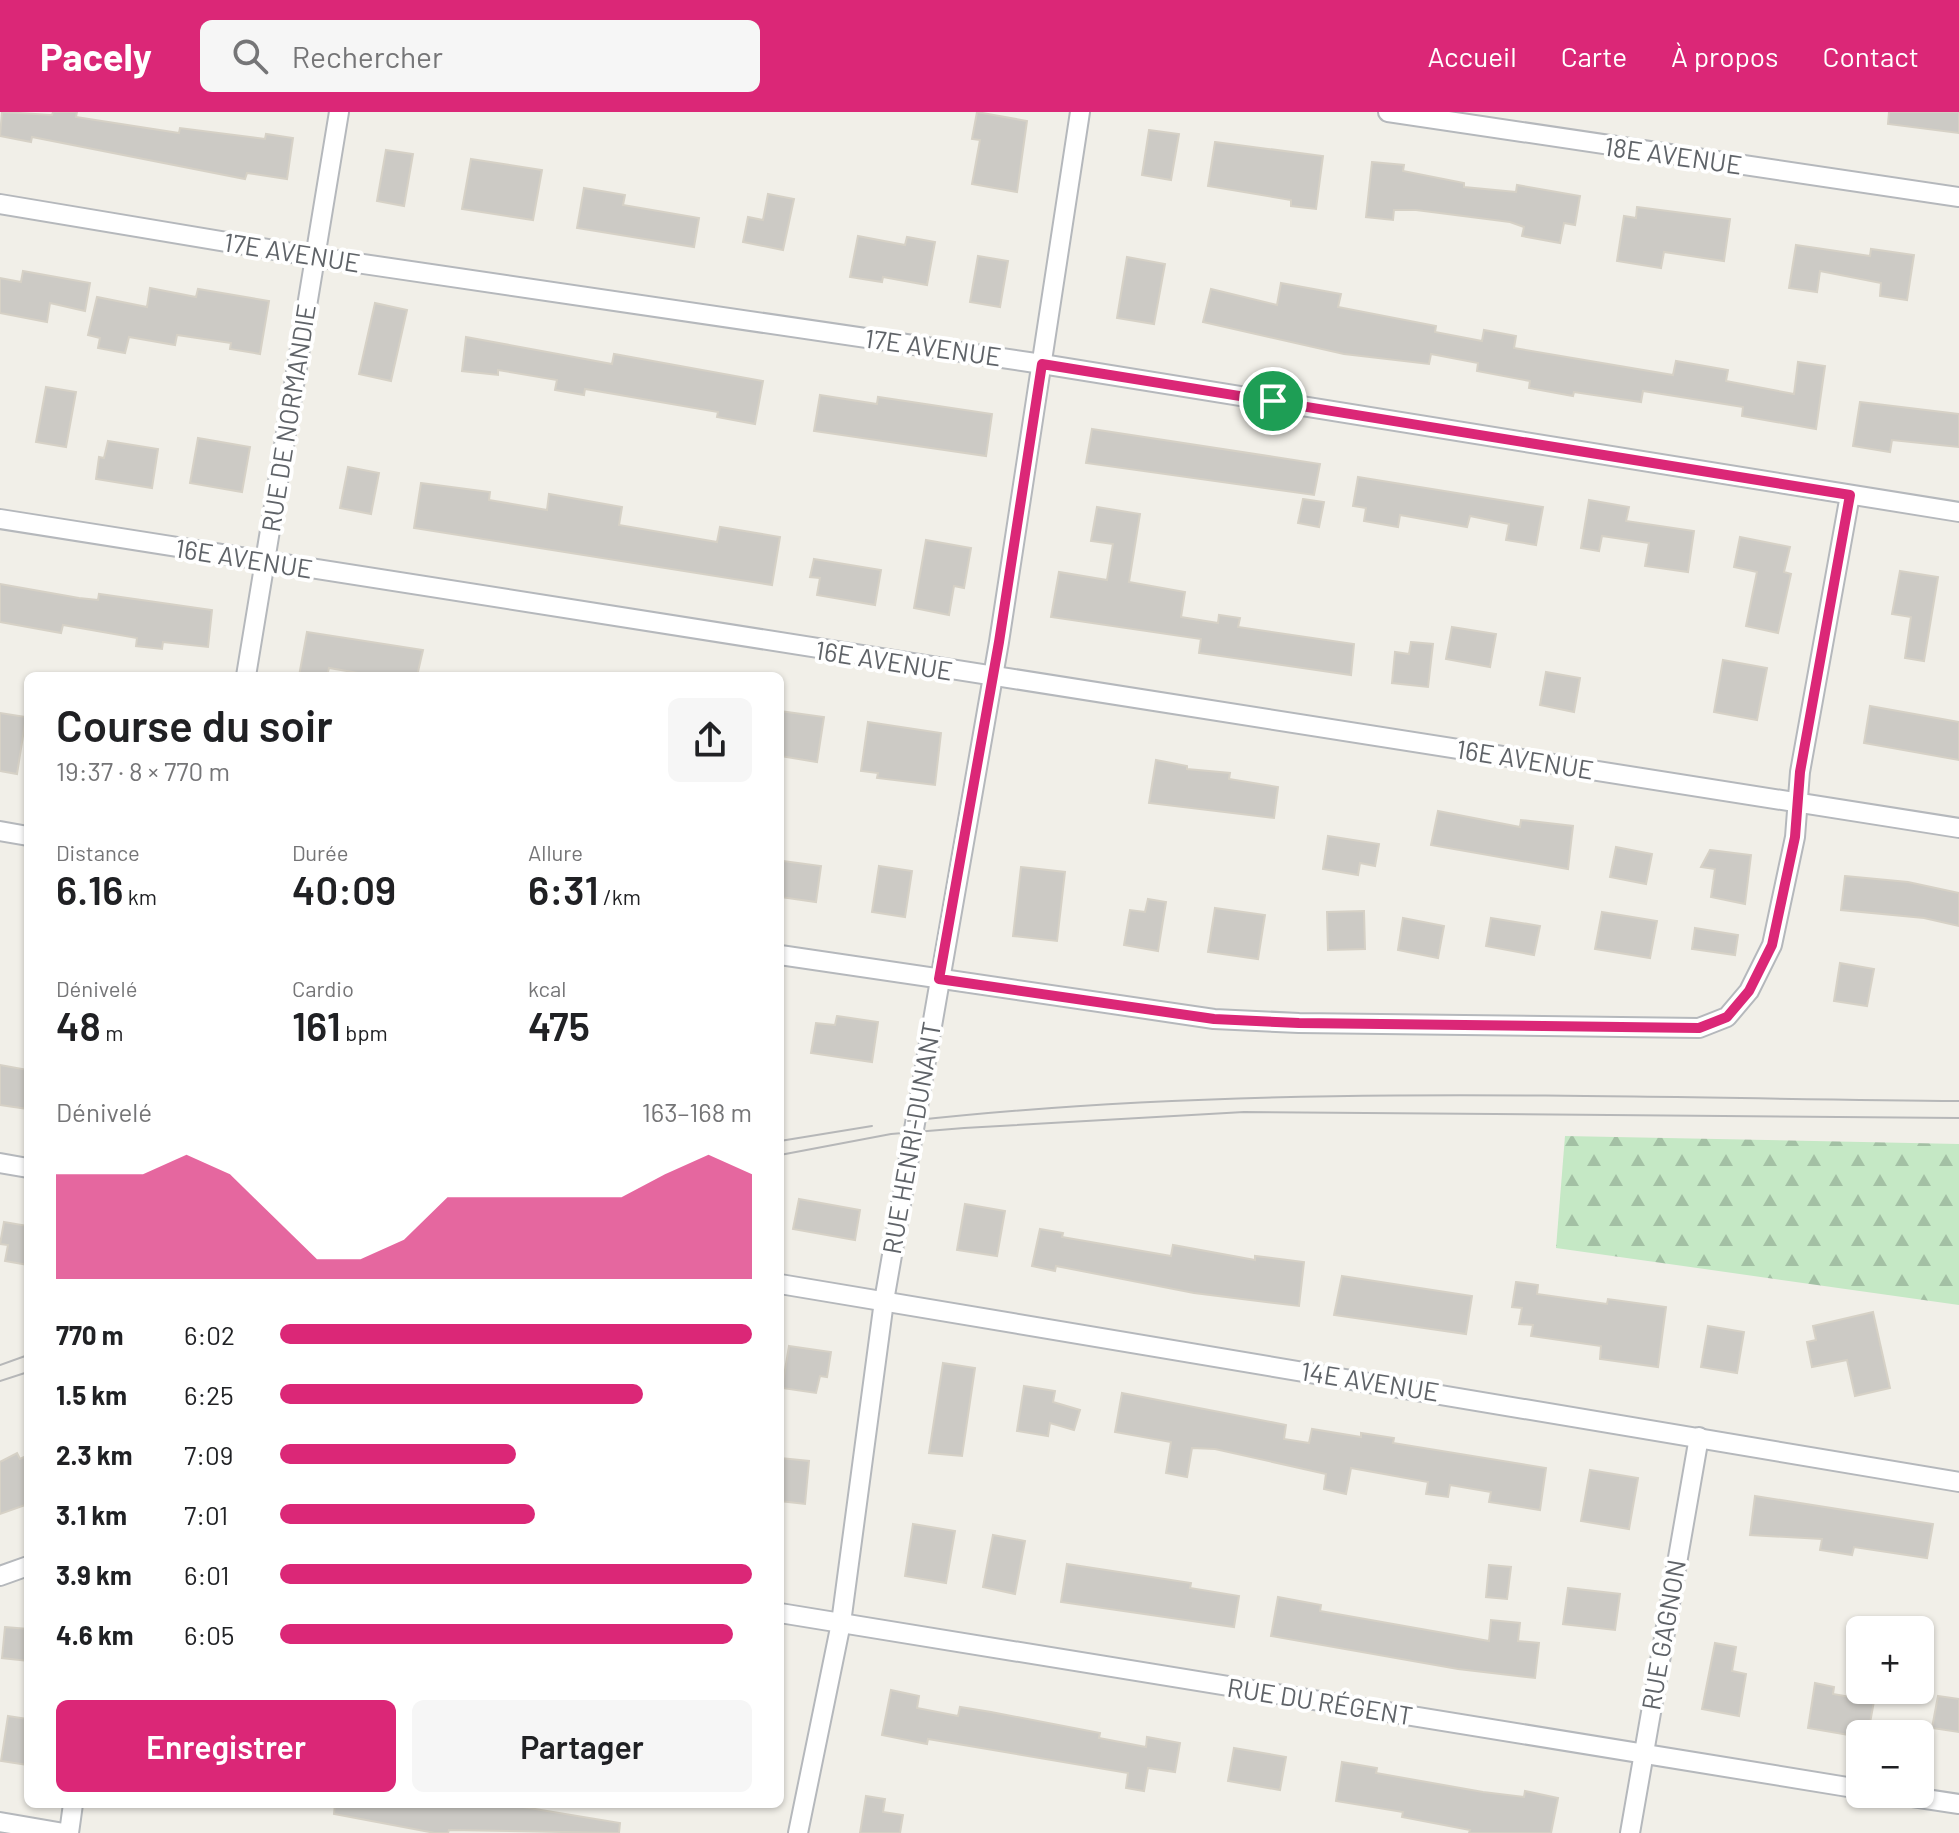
<!DOCTYPE html>
<html lang="fr">
<meta charset="utf-8">
<style>
body{margin:0;font-family:Barlow,sans-serif;background:#f6f6f6;color:#202124;height:100vh;display:flex;flex-direction:column;font-size:30px;white-space:nowrap}
*{box-sizing:border-box;margin:0}
p{font-size:26px;color:#757577}
.icon{flex:none;width:44px;height:44px;fill:none;stroke:currentColor;stroke-width:2;stroke-linecap:round;stroke-linejoin:round}
.map{position:relative;flex:1;overflow:hidden}
.side{position:absolute;left:24px;top:560px;width:760px;height:1136px;display:flex;flex-direction:column;background:#fff;border-radius:12px;box-shadow:0 2px 6px #0004}
.side>*{flex:none}
.fabs{position:absolute;left:1846px;top:1504px;display:grid;gap:16px}
.fabs a{display:grid;place-items:center;width:88px;height:88px;border-radius:12px;background:#fff;box-shadow:0 2px 6px #0004;font-size:40px}
.pin{position:absolute;display:grid;place-items:center;width:68px;height:68px;color:#fff;margin:-34px;border:4px solid #fff;border-radius:50%;box-shadow:0 2px 8px #0007}
.round{display:grid;place-items:center;flex:none;width:84px;height:84px;border-radius:12px;background:#f6f6f6}
.headline{display:flex;align-items:center;justify-content:space-between;height:136px;padding:0 32px}
h1{font-size:44px;font-weight:600;line-height:60px}
.stats{display:grid;grid-template-columns:repeat(3,1fr);gap:12px;height:136px;padding:8px 32px}
.stats div{display:grid;align-content:center}
.stats b{font-size:40px;font-weight:600}
.stats small{font-size:22px;font-weight:400}
.stats p{font-size:22px}
.chart{height:224px;padding:16px 32px}
.chart p{display:flex;justify-content:space-between}
.chart svg{width:100%;height:144px;margin-top:8px;fill:#db2777;opacity:.7}
.button{display:flex;gap:16px;margin-top:auto;padding:16px 32px}
.button a{flex:1;height:92px;border-radius:12px;background:#db2777;color:#fff;font-size:32px;font-weight:600;line-height:92px;text-align:center}
.button a+a{background:#f6f6f6;color:#202124}
ul{padding:0 32px;list-style:none;font-size:26px}
li{display:grid;grid-template-columns:128px 96px 1fr;align-items:center;height:60px}
li i{height:20px;border-radius:10px;background:#db2777}
header{display:flex;align-items:center;gap:48px;box-sizing:border-box;height:112px;padding:0 40px;background:#db2777;color:#fff}
header strong{font-size:38px}
nav{display:flex;gap:44px;margin-inline-start:auto;font-size:28px}
.search{width:560px;height:72px;background:#f6f6f6;display:flex;align-items:center;gap:20px;box-sizing:border-box;padding:0 28px;border-radius:12px;color:#757577;font-size:30px}
.map>svg:first-child{display:block}
</style>
<header>
<strong>Pacely</strong>
<div class="search"><svg class="icon" aria-label="search" viewBox="0 0 24 24"><circle cx="10" cy="10" r="6"/><path d="M15 15l6 6"/></svg>Rechercher</div>
<nav><a>Accueil</a><a>Carte</a><a>À propos</a><a>Contact</a></nav>
</header>
<div class="map">
<svg width="1959" height="1721" viewBox="0 0 1959 1721">
<defs>
<pattern id="forest-firs" width="22" height="20" patternUnits="userSpaceOnUse" patternTransform="scale(2)"><rect width="22" height="20" fill="#c5e8c5"/><path d="M5 1l3.5 6h-7zM16 11l3.5 6h-7z" fill="#a3c0a4"/></pattern>
</defs>
<rect width="100%" height="100%" fill="#f1efe8"/>
<!-- forest -->
<polygon fill="url(#forest-firs)" points="1565,1024 1959,1032 1959,1193 1556,1136"/>
<!-- building -->
<g fill="#cccac5" stroke="#d6d1c6" stroke-width="2">
<polygon points="2,0 52,3 53,0 77,0 76,5 179,21 180,16 265,27 266,22 293,26 287,67 247,61 245,67 32,25 31,30 0,24"/>
<polygon points="977,0 1027,9 1017,80 972,72 980,28 972,27"/>
<polygon points="1889,0 1959,0 1959,21 1888,12"/>
<polygon points="1149,18 1179,22 1171,68 1142,63"/>
<polygon points="1215,30 1323,44 1316,97 1291,94 1291,88 1208,74"/>
<polygon points="386,38 413,42 404,94 377,89"/>
<polygon points="471,47 542,58 533,108 462,97"/>
<polygon points="1372,50 1404,53 1403,59 1464,71 1464,75 1516,80 1517,73 1580,84 1575,113 1564,111 1560,131 1522,124 1524,115 1510,110 1416,98 1394,98 1393,108 1366,105"/>
<polygon points="584,76 625,83 623,93 699,106 694,135 577,116"/>
<polygon points="768,82 794,87 783,138 743,130 748,105 763,108"/>
<polygon points="1637,95 1730,107 1724,149 1664,140 1661,156 1617,149 1624,104 1636,106"/>
<polygon points="858,124 905,133 907,125 935,130 927,173 883,165 882,170 850,165"/>
<polygon points="1796,133 1870,144 1871,137 1914,143 1907,188 1880,184 1881,171 1820,159 1817,180 1789,176"/>
<polygon points="978,144 1008,149 1000,195 970,190"/>
<polygon points="1127,145 1165,152 1154,212 1117,206"/>
<polygon points="23,159 90,171 85,199 50,191 47,210 0,201 0,166 21,170"/>
<polygon points="1281,171 1341,182 1338,195 1436,214 1435,220 1482,229 1484,218 1516,224 1514,236 1673,263 1676,249 1728,258 1726,269 1794,282 1798,250 1825,254 1816,317 1742,304 1743,295 1643,279 1641,290 1574,280 1573,284 1529,276 1530,269 1477,259 1478,251 1431,242 1429,252 1344,242 1203,210 1211,177 1277,193"/>
<polygon points="150,176 196,185 198,177 269,189 260,242 230,237 231,231 177,223 175,233 129,225 125,241 98,236 100,226 88,223 97,185 147,195"/>
<polygon points="375,191 407,198 391,269 359,262"/>
<polygon points="466,225 612,252 614,242 763,269 755,312 717,305 718,300 585,277 584,283 555,278 557,268 498,258 498,263 462,259"/>
<polygon points="46,275 76,280 66,335 36,330"/>
<polygon points="820,283 877,292 878,285 992,302 986,344 814,319"/>
<polygon points="1860,290 1959,302 1959,335 1892,328 1890,340 1853,334"/>
<polygon points="1092,317 1320,352 1314,383 1086,351"/>
<polygon points="198,326 250,335 242,380 190,371"/>
<polygon points="108,329 158,337 152,376 96,367 99,345 104,346"/>
<polygon points="348,355 379,361 371,402 340,396"/>
<polygon points="1358,365 1543,395 1536,433 1506,428 1509,412 1470,404 1467,415 1400,403 1398,415 1364,409 1366,396 1353,394"/>
<polygon points="421,371 490,380 489,388 547,398 549,382 622,395 619,413 717,430 720,415 780,425 772,473 414,416"/>
<polygon points="1303,387 1324,390 1319,415 1298,411"/>
<polygon points="1589,388 1629,395 1626,409 1694,419 1688,460 1645,454 1649,431 1602,424 1599,439 1581,436"/>
<polygon points="1097,395 1140,402 1129,470 1185,480 1181,505 1218,511 1219,503 1240,506 1238,515 1354,532 1351,563 1199,541 1201,527 1051,505 1059,460 1107,468 1113,432 1091,429"/>
<polygon points="1740,425 1790,435 1784,460 1791,462 1778,521 1746,514 1757,460 1734,455"/>
<polygon points="926,428 971,436 964,476 954,474 949,503 914,496"/>
<polygon points="814,447 881,458 875,493 817,483 820,466 810,465"/>
<polygon points="1900,459 1938,465 1924,549 1905,546 1911,505 1892,502"/>
<polygon points="0,472 79,486 98,488 99,482 212,498 208,535 163,530 162,537 136,534 137,526 63,513 61,521 0,510"/>
<polygon points="1452,515 1496,522 1490,555 1446,547"/>
<polygon points="307,520 423,538 417,564 376,564 329,556 327,564 299,564"/>
<polygon points="1411,530 1433,532 1428,575 1392,571 1395,540 1409,542"/>
<polygon points="1723,548 1767,556 1757,608 1714,600"/>
<polygon points="1546,560 1580,566 1574,600 1540,593"/>
<polygon points="1870,594 1959,610 1959,648 1864,631"/>
<polygon points="780,599 824,605 817,650 780,644"/>
<polygon points="0,601 26,605 17,662 0,659"/>
<polygon points="868,610 941,621 935,673 877,666 878,661 861,659"/>
<polygon points="1156,648 1187,654 1187,657 1230,661 1229,667 1278,675 1274,706 1149,691"/>
<polygon points="1438,699 1520,715 1521,708 1573,714 1568,757 1431,733"/>
<polygon points="1328,724 1379,732 1375,754 1360,751 1358,763 1323,757"/>
<polygon points="1616,735 1652,742 1646,772 1610,765"/>
<polygon points="1710,738 1751,743 1745,792 1711,785 1715,757 1701,755"/>
<polygon points="783,749 821,754 816,790 780,785"/>
<polygon points="879,754 912,759 905,805 872,800"/>
<polygon points="1021,755 1065,760 1057,829 1013,824"/>
<polygon points="1845,764 1908,770 1959,781 1959,814 1924,806 1841,798"/>
<polygon points="1148,787 1166,790 1158,839 1124,833 1130,798 1145,800"/>
<polygon points="1215,796 1265,803 1258,847 1208,840"/>
<polygon points="1364,799 1365,837 1328,838 1327,800"/>
<polygon points="1602,800 1657,809 1650,846 1595,837"/>
<polygon points="1403,806 1444,814 1438,846 1398,838"/>
<polygon points="1491,806 1540,814 1534,843 1486,834"/>
<polygon points="1695,816 1738,823 1735,843 1692,837"/>
<polygon points="1840,851 1874,857 1867,894 1834,889"/>
<polygon points="837,904 878,910 872,950 811,941 816,911 835,913"/>
<polygon points="0,953 28,958 28,997 0,993"/>
<polygon points="799,1087 860,1098 855,1128 793,1117"/>
<polygon points="965,1092 1005,1099 997,1144 957,1138"/>
<polygon points="4,1110 28,1114 28,1153 5,1149 8,1133 0,1132"/>
<polygon points="1040,1117 1063,1121 1062,1125 1171,1144 1173,1133 1255,1148 1255,1144 1304,1150 1299,1194 1194,1181 1056,1154 1055,1159 1032,1154"/>
<polygon points="1342,1164 1472,1184 1466,1222 1334,1203"/>
<polygon points="1516,1170 1538,1173 1537,1182 1607,1192 1608,1187 1666,1195 1658,1255 1600,1247 1601,1234 1531,1224 1533,1213 1519,1212 1522,1196 1512,1195"/>
<polygon points="1873,1200 1890,1276 1855,1284 1847,1248 1812,1255 1807,1230 1816,1228 1813,1214"/>
<polygon points="1708,1214 1744,1220 1737,1261 1701,1255"/>
<polygon points="789,1234 831,1240 827,1265 820,1264 816,1281 782,1276"/>
<polygon points="943,1251 975,1256 962,1344 929,1341"/>
<polygon points="1024,1274 1055,1279 1053,1290 1080,1298 1074,1318 1050,1311 1048,1324 1017,1319"/>
<polygon points="1122,1281 1286,1313 1284,1327 1309,1331 1312,1317 1361,1325 1361,1321 1394,1326 1393,1331 1546,1356 1540,1398 1489,1390 1491,1380 1450,1373 1448,1385 1426,1382 1428,1370 1351,1356 1346,1382 1324,1377 1326,1362 1215,1337 1192,1336 1187,1365 1166,1361 1171,1330 1115,1320"/>
<polygon points="17,1341 20,1347 28,1343 28,1392 0,1402 0,1350"/>
<polygon points="780,1346 809,1349 805,1392 780,1389"/>
<polygon points="1590,1358 1638,1366 1629,1417 1581,1409"/>
<polygon points="1755,1384 1933,1412 1927,1446 1854,1435 1852,1443 1820,1438 1822,1427 1750,1423"/>
<polygon points="913,1412 955,1419 946,1471 905,1464"/>
<polygon points="993,1423 1025,1429 1015,1482 983,1475"/>
<polygon points="1067,1452 1191,1471 1190,1476 1239,1484 1234,1515 1061,1490"/>
<polygon points="1489,1453 1511,1455 1507,1487 1486,1485"/>
<polygon points="1568,1476 1620,1482 1615,1518 1563,1512"/>
<polygon points="1278,1485 1321,1493 1320,1499 1489,1529 1491,1508 1520,1511 1518,1529 1539,1531 1535,1566 1458,1557 1271,1524"/>
<polygon points="5,1515 28,1517 28,1549 2,1546"/>
<polygon points="1715,1531 1736,1535 1732,1559 1746,1562 1739,1604 1702,1597"/>
<polygon points="1815,1571 1834,1575 1833,1582 1874,1589 1868,1622 1860,1625 1808,1616"/>
<polygon points="891,1578 919,1584 917,1596 958,1604 960,1595 991,1600 1100,1621 1099,1626 1146,1635 1147,1625 1180,1631 1175,1660 1148,1656 1144,1679 1126,1676 1128,1661 928,1627 927,1632 882,1623"/>
<polygon points="1938,1584 1959,1587 1959,1620 1932,1616"/>
<polygon points="8,1604 28,1607 28,1653 1,1649"/>
<polygon points="1234,1636 1286,1645 1280,1678 1228,1669"/>
<polygon points="1342,1650 1377,1656 1376,1661 1483,1680 1524,1685 1525,1679 1558,1686 1551,1721 1469,1721 1470,1718 1402,1705 1403,1700 1336,1689"/>
<polygon points="866,1684 885,1687 883,1700 903,1703 900,1721 860,1721"/>
<polygon points="335,1692 505,1692 620,1711 619,1721 449,1718 448,1721 435,1721 334,1702"/>
</g>
<g fill="none" stroke-linecap="round" stroke-linejoin="round">
<!-- minor casing -->
<g stroke="#b5b8bc" stroke-width="22">
<g id="minor">
<polyline points="1388,0 1959,85"/>
<polyline points="0,92 316,145 1042,252 1959,400"/>
<polyline points="0,407 1959,716"/>
<polyline points="246,564 339,0"/>
<polyline points="0,719 28,724"/>
<polyline points="780,843 1214,907 1299,911 1699,916 1727,905 1749,879 1772,833 1795,725 1800,660 1850,383"/>
<polyline points="0,1051 28,1056"/>
<polyline points="780,1172 1959,1370"/>
<polyline points="0,1464 28,1454"/>
<polyline points="780,1501 1860,1677"/>
<polyline points="1893,1682 1959,1692"/>
<polyline points="0,1710 64,1721"/>
<polyline points="69,1721 73,1692"/>
<polyline points="798,1721 841,1511 884,1189 999,530 1080,0"/>
<polyline points="1630,1721 1699,1325"/>
</g>
</g>
<!-- minor -->
<use href="#minor" stroke="#fff" stroke-width="18"/>
<!-- tram -->
<g stroke="#b6b7b8" stroke-width="2">
<path d="M908,1009C1257,970 1609,986 1959,989"/>
<polyline points="780,1029 872,1014"/>
<polyline points="780,1043 891,1022 964,1016 1244,1000 1959,1006"/>
<polyline points="0,1253 28,1243"/>
<polyline points="0,1269 28,1260"/>
</g>
</g>
<g fill="none" stroke-linecap="round" stroke-linejoin="round">
<!-- route casing -->
<g stroke="#fff" stroke-width="16">
<polygon id="route" points="1042,252 1850,383 1800,660 1795,725 1772,833 1749,879 1727,905 1699,916 1299,911 1214,907 939,867 999,530"/>
</g>
<!-- route -->
<use href="#route" stroke="#db2777" stroke-width="10"/>
</g>
<g text-anchor="middle" stroke-width="8" stroke-linejoin="round" paint-order="stroke">
<!-- street labels -->
<g font-size="26" fill="#5f6368" stroke="#fff">
<text transform="translate(1673 44) rotate(8)" y="9">18E AVENUE</text>
<text transform="translate(292 141) rotate(9)" y="9">17E AVENUE</text>
<text transform="translate(933 236) rotate(8)" y="9">17E AVENUE</text>
<text transform="translate(289 306) rotate(-81)" y="9">RUE DE NORMANDIE</text>
<text transform="translate(244 447) rotate(9)" y="9">16E AVENUE</text>
<text transform="translate(884 549) rotate(9)" y="9">16E AVENUE</text>
<text transform="translate(1525 648) rotate(9)" y="9">16E AVENUE</text>
<text transform="translate(912 1026) rotate(-80)" y="9">RUE HENRI-DUNANT</text>
<text transform="translate(1370 1270) rotate(9)" y="9">14E AVENUE</text>
<text transform="translate(1664 1523) rotate(-80)" y="9">RUE GAGNON</text>
<text transform="translate(1320 1590) rotate(9)" y="9">RUE DU RÉGENT</text>
</g>
</g>
</svg>
<div class="fabs">
<a>+</a>
<a>−</a>
</div>
<div class="pin" style="left:1273px;top:289px;background:#1e9e55"><svg class="icon" aria-label="arrive" viewBox="0 0 24 24"><path d="M6 21V4h12l-3 4 3 4H6"/></svg></div>
<section class="side">
<div class="headline"><div><h1>Course du soir</h1><p>19:37 · 8 × 770 m</p></div><a class="round"><svg class="icon" aria-label="share" viewBox="0 0 24 24"><path d="M12 15V3M7 8l5-5 5 5M5 13v7h14v-7"/></svg></a></div>
<div class="stats">
<div><p>Distance</p><b>6.16<small> km</small></b></div>
<div><p>Durée</p><b>40:09</b></div>
<div><p>Allure</p><b>6:31<small> /km</small></b></div>
</div>
<div class="stats">
<div><p>Dénivelé</p><b>48<small> m</small></b></div>
<div><p>Cardio</p><b>161<small> bpm</small></b></div>
<div><p>kcal</p><b>475</b></div>
</div>
<div class="chart"><p><span>Dénivelé</span>163–168 m</p>
<svg viewBox="0 0 160 44" preserveAspectRatio="none"><path d="M0 44V12L10 12L20 12L30 6L40 12L50 25L60 38L70 38L80 32L90 19L100 19L110 19L120 19L130 19L140 12L150 6L160 12V44z"/></svg>
</div>
<ul>
<li><b>770 m</b>6:02<i style="width:100%"></i></li>
<li><b>1.5 km</b>6:25<i style="width:77%"></i></li>
<li><b>2.3 km</b>7:09<i style="width:50%"></i></li>
<li><b>3.1 km</b>7:01<i style="width:54%"></i></li>
<li><b>3.9 km</b>6:01<i style="width:100%"></i></li>
<li><b>4.6 km</b>6:05<i style="width:96%"></i></li>
</ul>
<div class="button"><a>Enregistrer</a><a>Partager</a></div>
</section>
</div>
